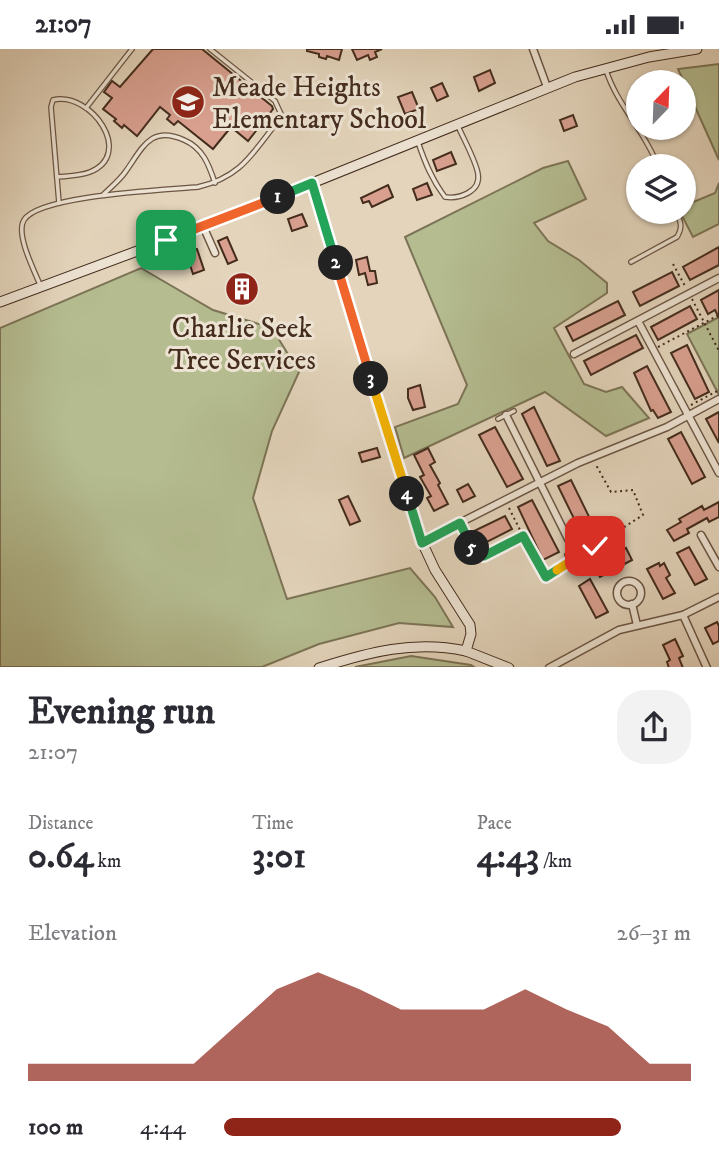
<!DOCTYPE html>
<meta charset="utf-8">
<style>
body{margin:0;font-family:"IM FELL DW Pica",serif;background:#f2f2f3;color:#2b2b33;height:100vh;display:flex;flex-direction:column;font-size:26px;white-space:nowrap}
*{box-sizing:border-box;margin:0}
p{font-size:23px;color:#7c7c81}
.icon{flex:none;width:38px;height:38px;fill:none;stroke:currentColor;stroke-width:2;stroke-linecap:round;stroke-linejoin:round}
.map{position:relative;height:618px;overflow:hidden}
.panel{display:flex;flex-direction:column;background:#fff;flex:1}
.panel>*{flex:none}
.needle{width:46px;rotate:23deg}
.tools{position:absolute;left:626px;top:21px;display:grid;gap:14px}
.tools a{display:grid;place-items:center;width:70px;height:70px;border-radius:50%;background:#fff;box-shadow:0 2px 5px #0004;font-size:35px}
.pin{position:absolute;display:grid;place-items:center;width:60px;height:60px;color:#fff;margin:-30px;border-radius:14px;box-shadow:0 4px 10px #0006}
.km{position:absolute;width:35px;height:35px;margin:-18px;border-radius:50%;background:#222;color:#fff;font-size:19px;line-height:35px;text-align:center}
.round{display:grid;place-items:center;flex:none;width:74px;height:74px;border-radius:28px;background:#f2f2f3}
.overview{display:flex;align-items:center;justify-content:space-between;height:119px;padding:0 28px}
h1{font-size:38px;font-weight:800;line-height:52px}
.figures{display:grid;grid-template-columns:repeat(3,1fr);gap:10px;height:119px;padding:7px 28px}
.figures div{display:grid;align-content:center}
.figures b{font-size:35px;font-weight:800}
.figures small{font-size:19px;font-weight:400}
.figures p{font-size:19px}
.chart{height:196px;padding:14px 28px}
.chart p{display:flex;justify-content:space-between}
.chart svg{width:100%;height:126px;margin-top:7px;fill:#8f2418;opacity:.7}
ul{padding:0 28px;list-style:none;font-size:23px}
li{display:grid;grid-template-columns:112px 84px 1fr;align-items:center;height:52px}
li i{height:18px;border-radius:9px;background:#8f2418}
.status{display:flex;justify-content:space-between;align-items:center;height:49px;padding:0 35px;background:#fff;direction:ltr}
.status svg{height:19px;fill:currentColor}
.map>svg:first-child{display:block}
</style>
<div class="status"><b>21:07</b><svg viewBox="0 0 49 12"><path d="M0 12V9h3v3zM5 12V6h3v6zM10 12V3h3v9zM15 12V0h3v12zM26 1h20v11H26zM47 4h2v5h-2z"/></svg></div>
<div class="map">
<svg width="719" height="619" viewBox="0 0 719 619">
<rect width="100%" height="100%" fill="#e3d4bb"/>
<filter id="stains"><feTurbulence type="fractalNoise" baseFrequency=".00286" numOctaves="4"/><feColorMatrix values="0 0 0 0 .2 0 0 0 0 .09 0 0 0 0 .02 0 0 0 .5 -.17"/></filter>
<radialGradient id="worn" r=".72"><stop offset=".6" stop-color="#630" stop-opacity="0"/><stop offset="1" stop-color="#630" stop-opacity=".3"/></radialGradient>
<!-- green -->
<g fill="#b4bc90" stroke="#7c7456" stroke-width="2">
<polygon points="719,15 719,111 678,20"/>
<polygon points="568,112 586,150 534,174 548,192 579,211 607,234 607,244 554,279 584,335 606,343 622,338 649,369 606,387 545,343 404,409 395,378 458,355 467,336 405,188 543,119"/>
<polygon points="719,134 719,175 693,188 680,163 684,163 684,157 715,144"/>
<polygon points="141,219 213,261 272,279 299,323 272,382 253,449 287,550 410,519 435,548 453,578 399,574 319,595 262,618 0,618 0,279"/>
<polygon points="719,268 719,346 687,285"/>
<polygon points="411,607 471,616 474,618 355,618"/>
</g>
<!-- building -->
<g fill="#d9a090" stroke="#442c1d" stroke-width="2">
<polygon points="153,0 202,0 272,57 273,60 248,92 231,78 213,100 178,72 174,76 167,70 170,66 160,58 137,87 124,76 122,79 114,72 116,70 103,60 112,49 104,43 112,32 120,38"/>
<polygon points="307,0 342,0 339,11 327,7 326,10 319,8 319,5 307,2"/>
<polygon points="352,0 382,0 375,3 377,8 370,11 368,6 357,11"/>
<polygon points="490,21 495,34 479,42 474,28"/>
<polygon points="442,34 448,47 437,52 431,39"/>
<polygon points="412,43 419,60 405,65 398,48"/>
<polygon points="573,66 577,77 564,82 560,71"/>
<polygon points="451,103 456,115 437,122 433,111"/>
<polygon points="427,134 432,146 417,151 413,140"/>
<polygon points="388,136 393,148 372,158 369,152 363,154 361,149"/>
<polygon points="302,165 307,177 292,182 288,170"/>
<polygon points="227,188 237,211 228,215 218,192"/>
<polygon points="719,198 719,216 690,231 683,218"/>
<polygon points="197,200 204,221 193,225 186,204"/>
<polygon points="367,208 370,222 375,222 377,234 368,236 365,224 359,226 356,211"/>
<polygon points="672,223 679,237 640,257 633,243"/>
<polygon points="719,241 719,269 715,261 708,265 701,251"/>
<polygon points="618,252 625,266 573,292 566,278"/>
<polygon points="690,257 697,270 658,291 651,278"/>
<polygon points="636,286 643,299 591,326 584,312"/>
<polygon points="687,296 709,343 695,350 671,304"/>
<polygon points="647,317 671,363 658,369 653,361 651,362 634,324"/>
<polygon points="420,336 425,358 413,361 408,349 408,340"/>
<polygon points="534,358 560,412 547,417 522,365"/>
<polygon points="719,363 719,394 706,370"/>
<polygon points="495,378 523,430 507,438 479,386"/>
<polygon points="681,383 705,428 692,435 668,390"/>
<polygon points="377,399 380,408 362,413 359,404"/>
<polygon points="428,399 435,413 430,416 440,434 438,436 448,455 434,462 427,449 431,447 420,428 424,426 414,406"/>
<polygon points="571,431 597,484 584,490 558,437"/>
<polygon points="468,435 475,447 463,453 457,441"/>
<polygon points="348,447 360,472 350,476 339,451"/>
<polygon points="532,451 559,503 543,511 518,458"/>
<polygon points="719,453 719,468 709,473 707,469 687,480 689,484 674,492 667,481 681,473 679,470 702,457 704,461"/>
<polygon points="505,467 512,480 479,497 472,483"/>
<polygon points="689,498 707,530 695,536 677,504"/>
<polygon points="626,499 632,511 600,528 594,517"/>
<polygon points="659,514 660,517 664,514 670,526 666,529 675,544 663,550 647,520"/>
<polygon points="590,530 608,563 596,569 579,537"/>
<polygon points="717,573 719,577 719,592 713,595 705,579"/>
<polygon points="675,590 683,607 679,609 683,619 669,619 667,613 670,611 663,596"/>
</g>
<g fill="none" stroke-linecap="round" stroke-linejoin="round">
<!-- lane casing -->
<g stroke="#6c5644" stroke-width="6">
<g id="lane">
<path d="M606,21C617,56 645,82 658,117"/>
<polyline points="86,59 132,0"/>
<path d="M418,93C425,114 432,131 445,148C459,150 481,143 478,125C476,112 464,91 458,77"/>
<path d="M57,128C67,127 80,127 90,123C135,105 91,42 53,51L51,58L59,154"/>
<path d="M103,146C111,138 120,131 126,122C143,98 151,76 184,91C203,99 209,116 215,134"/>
<path d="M631,213L677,188C683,178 681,173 676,163"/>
<path d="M41,238C35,223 15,185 24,171C39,146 166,141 198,138C241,128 252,105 278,72L281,65L275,52L210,0"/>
<polyline points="498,370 514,362"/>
<polyline points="460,474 475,505 484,507 523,487"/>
<polyline points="567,506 582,498"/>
</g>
</g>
<!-- street casing -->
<g stroke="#6c5644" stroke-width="9">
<g id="street">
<polyline points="533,0 547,38"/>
<polyline points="203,177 215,204"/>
<polyline points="638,272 719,424"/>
<polyline points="574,305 719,229"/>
<polyline points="506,366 574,502"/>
<polyline points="701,486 719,518"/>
<polyline points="422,493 578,414 667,378 719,350"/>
<circle cx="629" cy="544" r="12"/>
<polyline points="632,555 637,576"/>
<polyline points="683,566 707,619"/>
<polyline points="549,619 619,581 683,566 719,548"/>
</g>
</g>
<!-- secondary casing -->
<g stroke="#442c1d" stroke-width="11">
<g id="secondary">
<polyline points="312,134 422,493 435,521 470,576 471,585 466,602 509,619"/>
<polyline points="0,253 218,172 575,28 649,8 697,0"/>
<path d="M319,619C369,603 414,591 466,602"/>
</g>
</g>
<!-- path -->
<g stroke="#442c1d" stroke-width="2" stroke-dasharray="2 3.5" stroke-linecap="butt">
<polyline points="673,215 685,237"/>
<polyline points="692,250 719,302"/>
<polyline points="658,298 719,266"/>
<polyline points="691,356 719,341"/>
<polyline points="509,459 521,483"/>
<polyline points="525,491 546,528 577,509"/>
<polyline points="587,502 643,466 633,441 611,443 596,416"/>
</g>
<!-- lane -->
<use href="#lane" stroke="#ede3d3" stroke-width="3.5"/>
<!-- street -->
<use href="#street" stroke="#ede3d3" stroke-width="6"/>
<!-- secondary -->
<use href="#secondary" stroke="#ede3d3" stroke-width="9"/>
</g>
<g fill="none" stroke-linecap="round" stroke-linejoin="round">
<!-- split-1 casing -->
<g stroke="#fff" stroke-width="14">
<polyline id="split-1" points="166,191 278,148"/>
</g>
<!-- split-2 casing -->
<g stroke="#fff" stroke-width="14">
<polyline id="split-2" points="278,148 312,134 336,214"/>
</g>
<!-- split-3 casing -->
<g stroke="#fff" stroke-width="14">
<polyline id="split-3" points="336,214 371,330"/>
</g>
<!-- split-4 casing -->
<g stroke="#fff" stroke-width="14">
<polyline id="split-4" points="371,330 407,445"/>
</g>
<!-- split-5 casing -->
<g stroke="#fff" stroke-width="14">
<polyline id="split-5" points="407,445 422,494 460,474 472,499"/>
</g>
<!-- split-6 casing -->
<g stroke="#fff" stroke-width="14">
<polyline id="split-6" points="472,499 475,505 484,507 523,487 546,528 557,521"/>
</g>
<!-- split-7 casing -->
<g stroke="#fff" stroke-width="14">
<polyline id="split-7" points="557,521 595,497"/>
</g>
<!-- split-1 -->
<use href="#split-1" stroke="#f0652b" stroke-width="9"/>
<!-- split-2 -->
<use href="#split-2" stroke="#22a559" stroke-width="9"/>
<!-- split-3 -->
<use href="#split-3" stroke="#f0652b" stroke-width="9"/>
<!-- split-4 -->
<use href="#split-4" stroke="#f5b400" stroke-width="9"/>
<!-- split-5 -->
<use href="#split-5" stroke="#22a559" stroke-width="9"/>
<!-- split-6 -->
<use href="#split-6" stroke="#22a559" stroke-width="9"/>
<!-- split-7 -->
<use href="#split-7" stroke="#f5b400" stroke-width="9"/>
</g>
<!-- icons -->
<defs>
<g id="school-disc" transform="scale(1.75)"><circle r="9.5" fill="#8f2418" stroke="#ede3d3"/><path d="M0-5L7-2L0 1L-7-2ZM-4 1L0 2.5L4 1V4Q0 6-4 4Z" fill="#fff"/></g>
<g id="building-disc" transform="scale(1.75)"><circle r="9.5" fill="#8f2418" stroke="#ede3d3"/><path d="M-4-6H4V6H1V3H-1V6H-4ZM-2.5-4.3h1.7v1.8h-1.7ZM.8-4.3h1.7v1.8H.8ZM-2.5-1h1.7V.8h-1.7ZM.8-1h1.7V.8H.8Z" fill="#fff"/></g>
</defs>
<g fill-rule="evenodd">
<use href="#school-disc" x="188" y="53"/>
<use href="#building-disc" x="242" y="240"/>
</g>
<g text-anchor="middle" stroke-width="6" stroke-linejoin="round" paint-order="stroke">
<!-- poi labels -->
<g font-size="28" fill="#442c1d" stroke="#ede3d3" text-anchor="start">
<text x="212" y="47">Meade Heights<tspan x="212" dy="32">Elementary School</tspan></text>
<text x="242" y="288" text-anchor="middle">Charlie Seek<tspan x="242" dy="32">Tree Services</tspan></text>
</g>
</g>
<rect width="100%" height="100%" filter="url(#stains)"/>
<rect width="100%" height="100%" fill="url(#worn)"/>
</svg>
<div class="tools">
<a><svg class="needle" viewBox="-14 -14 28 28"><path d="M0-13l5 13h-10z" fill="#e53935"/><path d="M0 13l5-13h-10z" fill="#7c7c81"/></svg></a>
<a><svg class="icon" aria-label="layers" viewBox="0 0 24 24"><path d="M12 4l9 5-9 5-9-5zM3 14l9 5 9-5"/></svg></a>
</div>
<div class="pin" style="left:166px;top:191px;background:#1e9e55"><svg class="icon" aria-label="arrive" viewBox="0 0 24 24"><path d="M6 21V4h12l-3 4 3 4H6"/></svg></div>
<div class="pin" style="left:595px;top:497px;background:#d93025"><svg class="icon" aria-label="check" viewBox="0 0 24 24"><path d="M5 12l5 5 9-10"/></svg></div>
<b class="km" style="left:278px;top:148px">1</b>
<b class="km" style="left:336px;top:214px">2</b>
<b class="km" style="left:371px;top:330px">3</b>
<b class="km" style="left:407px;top:445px">4</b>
<b class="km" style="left:472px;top:499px">5</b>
</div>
<section class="panel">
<div class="overview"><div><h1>Evening run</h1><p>21:07</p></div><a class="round"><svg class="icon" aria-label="share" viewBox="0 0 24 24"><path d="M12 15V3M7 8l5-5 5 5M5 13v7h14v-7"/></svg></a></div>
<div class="figures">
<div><p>Distance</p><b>0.64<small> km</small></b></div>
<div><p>Time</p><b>3:01</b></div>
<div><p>Pace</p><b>4:43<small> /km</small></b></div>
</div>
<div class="chart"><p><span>Elevation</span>26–31 m</p>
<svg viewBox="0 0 160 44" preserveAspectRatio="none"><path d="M0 44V38L10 38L20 38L30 38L40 38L50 25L60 12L70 6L80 12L90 19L100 19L110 19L120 12L130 19L140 25L150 38L160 38V44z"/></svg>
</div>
<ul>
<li><b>100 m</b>4:44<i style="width:85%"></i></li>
</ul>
</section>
